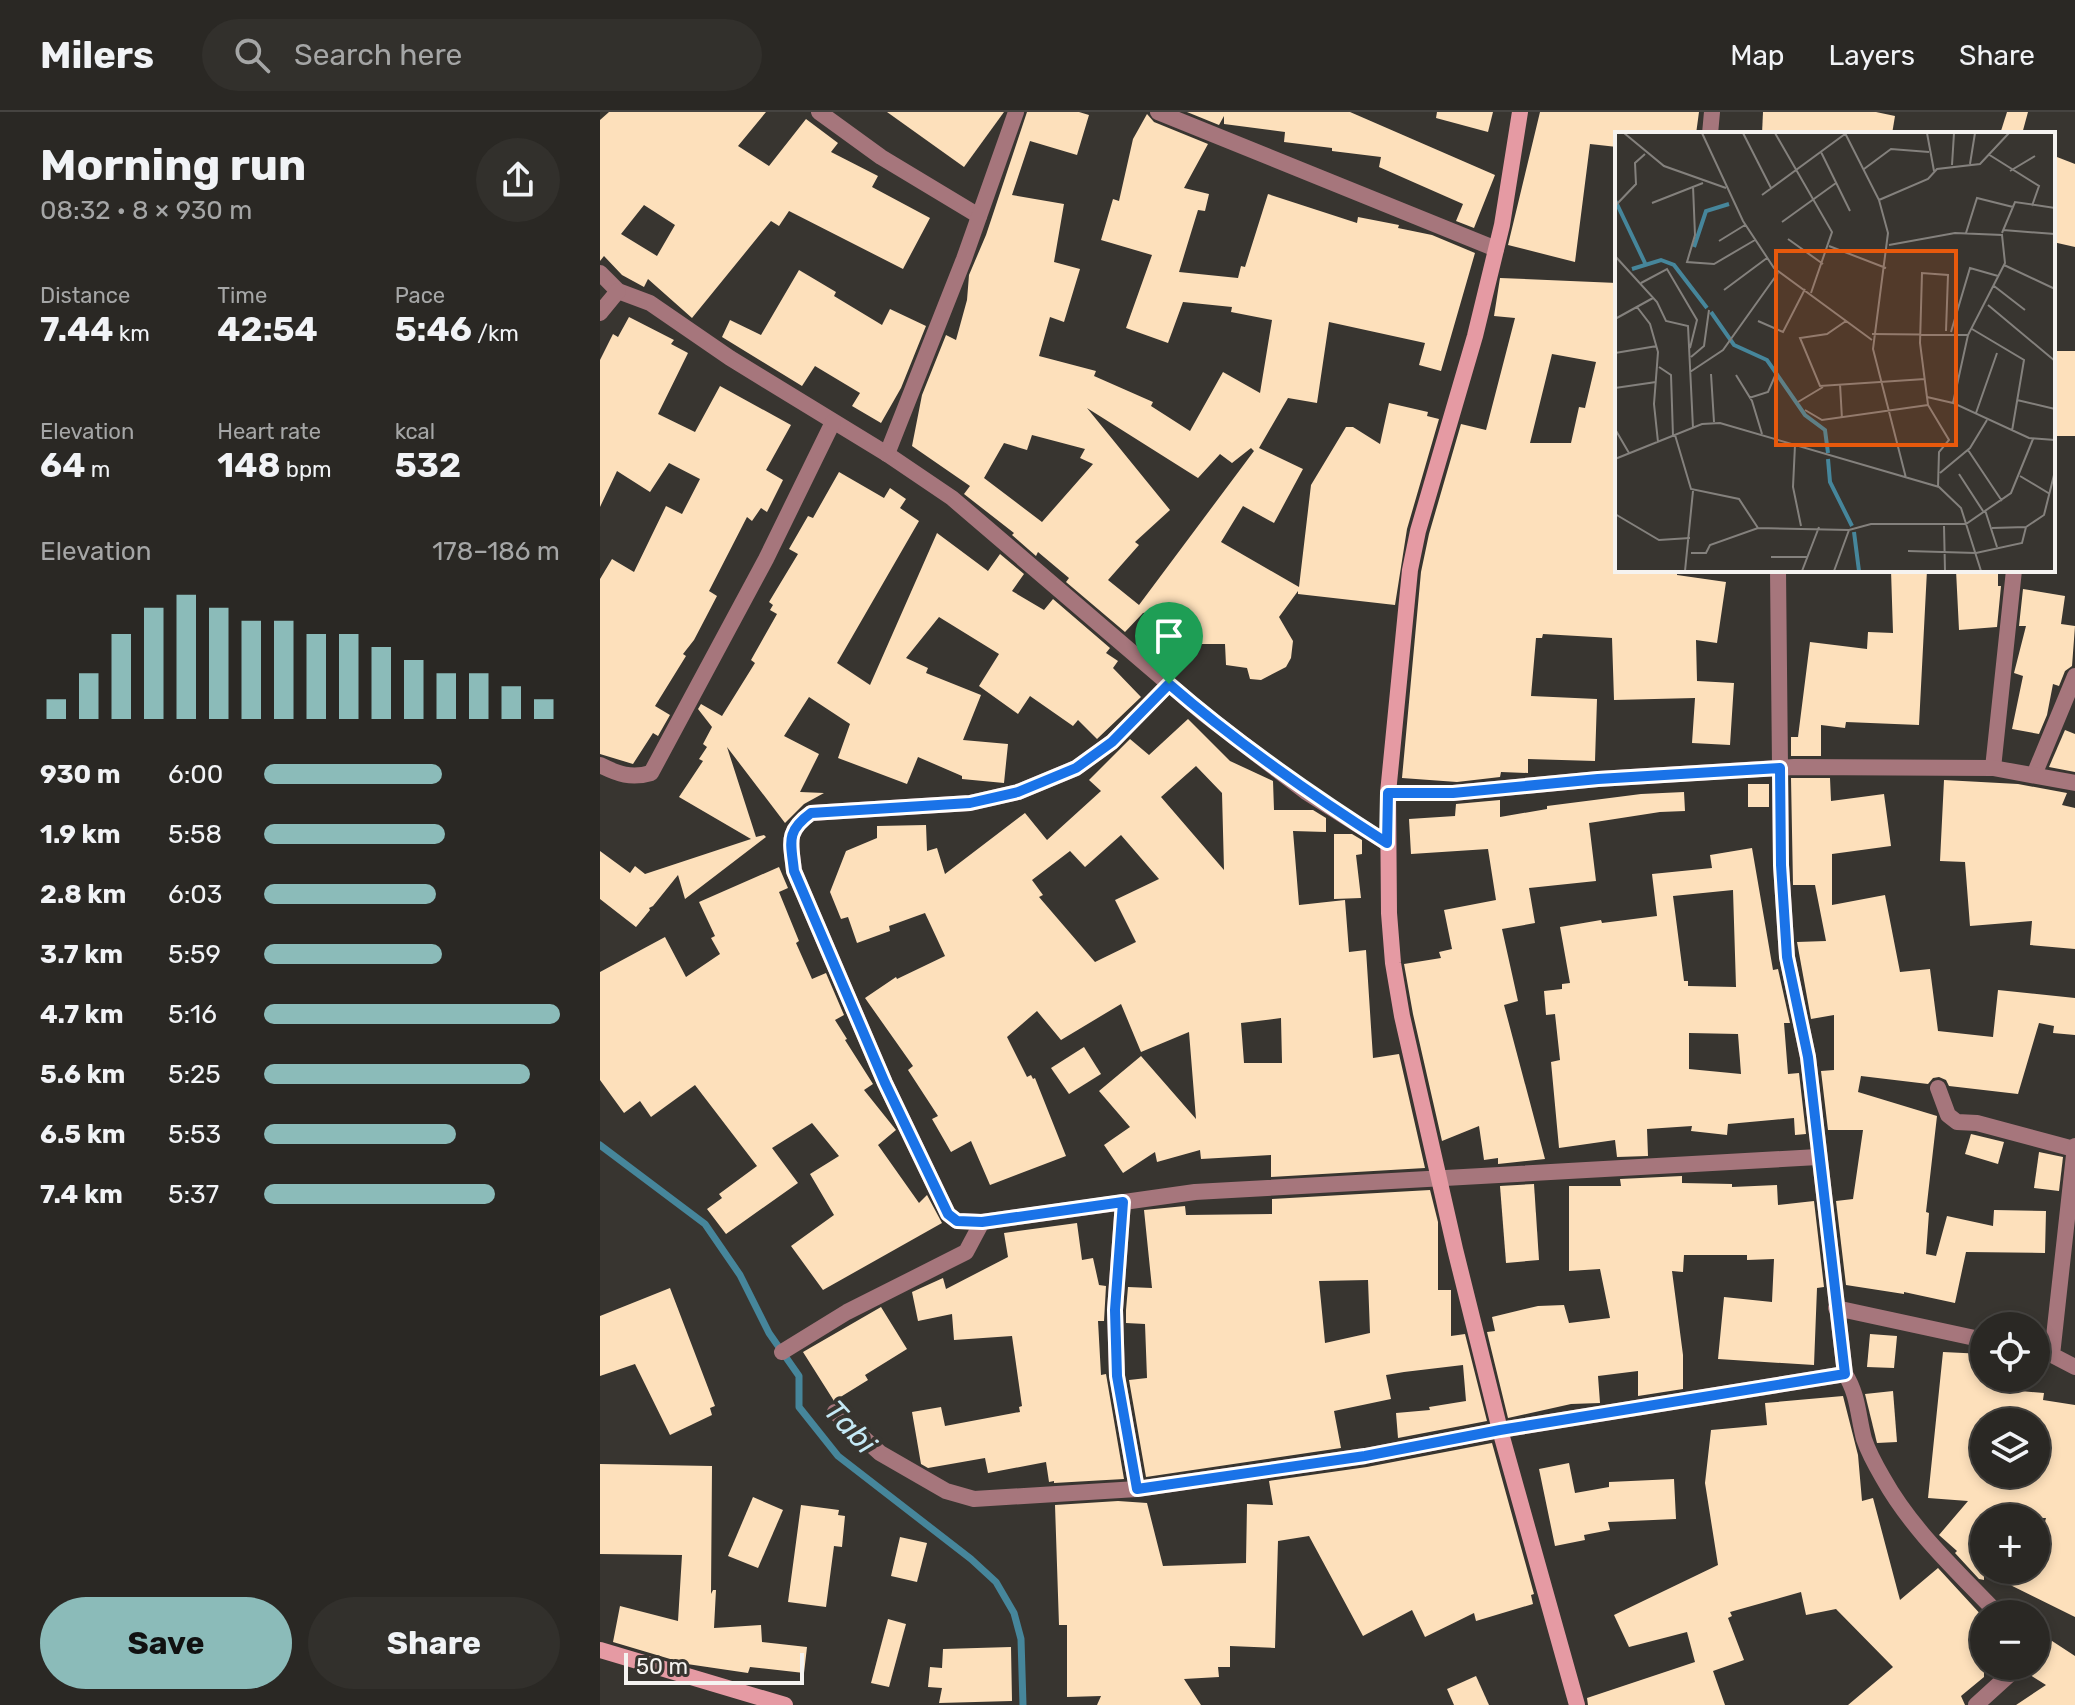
<!DOCTYPE html>
<meta charset="utf-8">
<style>
body{margin:0;font-family:Rubik,sans-serif;background:#32302c;color:#f1f3f6;height:100vh;display:flex;flex-direction:column;font-size:30px;white-space:nowrap}
*{box-sizing:border-box;margin:0}
p{font-size:26px;color:#a5a6a6}
.icon{flex:none;width:44px;height:44px;fill:none;stroke:currentColor;stroke-width:2;stroke-linecap:round;stroke-linejoin:round}
.map{position:relative;flex:1;overflow:hidden}
.sheet{display:flex;flex-direction:column;background:#2a2824;width:600px}
.sheet>*{flex:none}
.controls{position:absolute;left:1370px;top:1200px;display:grid;gap:16px}
.controls a{display:grid;place-items:center;width:80px;height:80px;border-radius:50%;background:#2a2824;box-shadow:0 4px 12px #0003,0 0 0 2px #464441;font-size:40px}
.scale{position:absolute;left:24px;bottom:20px;width:180px;box-sizing:border-box;padding-left:8px;border:4px solid #f5f3f0;border-top:0;font-size:22px;line-height:28px;white-space:nowrap;color:#f5f3f0;-webkit-text-stroke:6px #383530;paint-order:stroke}
.pin{position:absolute;display:grid;place-items:center;width:68px;height:68px;color:#fff;margin:-82px -34px;border-radius:50% 50% 50% 0;rotate:-45deg;box-shadow:0 0 8px #0007}
.pin .icon{rotate:45deg}
.round{display:grid;place-items:center;flex:none;width:84px;height:84px;border-radius:42px;background:#32302c}
.summary{display:flex;align-items:center;justify-content:space-between;height:136px;padding:0 40px}
h1{font-size:44px;font-weight:700;line-height:60px}
.stats{display:grid;grid-template-columns:repeat(3,1fr);gap:12px;height:136px;padding:8px 40px}
.stats div{display:grid;align-content:center}
.stats b{font-size:34px;font-weight:700}
.stats small{font-size:22px;font-weight:400}
.stats p{font-size:22px}
.chart{height:224px;padding:16px 40px}
.chart p{display:flex;justify-content:space-between}
.chart svg{width:100%;height:144px;margin-top:8px;stroke:#8bbbb9;stroke-width:6}
.primary-button{display:flex;gap:16px;margin-top:auto;padding:16px 40px}
.primary-button a{flex:1;height:92px;border-radius:48px;background:#8bbbb9;color:#111;font-size:32px;font-weight:700;line-height:92px;text-align:center}
.primary-button a+a{background:#32302c;color:#f1f3f6}
ul{padding:0 40px;list-style:none;font-size:26px}
li{display:grid;grid-template-columns:128px 96px 1fr;align-items:center;height:60px}
li i{height:20px;border-radius:10px;background:#8bbbb9}
header{display:flex;align-items:center;gap:48px;box-sizing:border-box;height:112px;padding:0 40px;background:#2a2824;border-bottom:2px solid #464441}
header strong{font-size:38px}
nav{display:flex;gap:44px;margin-inline-start:auto;font-size:28px}
.search{width:560px;height:72px;background:#32302c;display:flex;align-items:center;gap:20px;box-sizing:border-box;padding:0 28px;border-radius:44px;color:#a5a6a6;font-size:30px}
main{display:flex;flex:1;min-height:0}
.map>svg:first-child{display:block}
</style>
<header>
<strong>Milers</strong>
<div class="search"><svg class="icon" aria-label="search" viewBox="0 0 24 24"><circle cx="10" cy="10" r="6"/><path d="M15 15l6 6"/></svg>Search here</div>
<nav><a>Map</a><a>Layers</a><a>Share</a></nav>
</header>
<main>
<section class="sheet">
<div class="summary"><div><h1>Morning run</h1><p>08:32 · 8 × 930 m</p></div><a class="round"><svg class="icon" aria-label="share" viewBox="0 0 24 24"><path d="M12 15V3M7 8l5-5 5 5M5 13v7h14v-7"/></svg></a></div>
<div class="stats">
<div><p>Distance</p><b>7.44<small> km</small></b></div>
<div><p>Time</p><b>42:54</b></div>
<div><p>Pace</p><b>5:46<small> /km</small></b></div>
</div>
<div class="stats">
<div><p>Elevation</p><b>64<small> m</small></b></div>
<div><p>Heart rate</p><b>148<small> bpm</small></b></div>
<div><p>kcal</p><b>532</b></div>
</div>
<div class="chart"><p><span>Elevation</span>178–186 m</p>
<svg viewBox="0 0 160 44" preserveAspectRatio="none"><path d="M5 44V38M15 44V30M25 44V18M35 44V10M45 44V6M55 44V10M65 44V14M75 44V14M85 44V18M95 44V18M105 44V22M115 44V26M125 44V30M135 44V30M145 44V34M155 44V38"/></svg>
</div>
<ul>
<li><b>930 m</b>6:00<i style="width:60%"></i></li>
<li><b>1.9 km</b>5:58<i style="width:61%"></i></li>
<li><b>2.8 km</b>6:03<i style="width:58%"></i></li>
<li><b>3.7 km</b>5:59<i style="width:60%"></i></li>
<li><b>4.7 km</b>5:16<i style="width:100%"></i></li>
<li><b>5.6 km</b>5:25<i style="width:90%"></i></li>
<li><b>6.5 km</b>5:53<i style="width:65%"></i></li>
<li><b>7.4 km</b>5:37<i style="width:78%"></i></li>
</ul>
<div class="primary-button"><a>Save</a><a>Share</a></div>
</section>
<div class="map">
<svg width="1475" height="1593" viewBox="0 0 1475 1593">
<rect width="100%" height="100%" fill="#383530"/>
<g fill="none" stroke-linecap="round" stroke-linejoin="round">
<!-- stream -->
<polyline stroke="#46869b" stroke-width="7" points="0,1033 105,1112 140,1163 169,1221 199,1264 199,1295 238,1344 371,1447 396,1470 414,1501 421,1527 423,1593"/>
</g>
<!-- building -->
<g fill="#fde0bb" fill-rule="evenodd">
<path d="M9,0H166L138,34L169,54L206,7L238,31L231,40L278,64L272,75L330,106L303,157L189,99L179,114L171,109L92,206L48,167L44,175L22,163L4,144L0,149V8ZM44,93L75,113L57,144L21,122Z"/>
<polygon points="287,0 404,0 364,55"/>
<path d="M427,0H479L489,3L477,43L430,29L412,83L464,92L454,150L480,157L464,210L450,205L439,244L496,259L494,264L553,290L551,294L590,319L623,260L660,281L672,208L631,200L632,195L583,190L568,231L526,216L552,143L501,128L513,87L519,89L533,27L547,2L554,10L608,32L584,76L609,82L605,99L598,98L579,160L638,166L641,154L645,155L668,82L757,111L758,105L799,113L798,116L832,123L875,141L841,259L819,253L825,231L729,210L717,291L688,286L659,336L703,357L674,411L643,394L621,430L699,475L711,373L746,315H753L780,332L789,291L828,300L827,304L839,307L807,417L795,493L698,482V479L679,505L693,529L691,546L686,555L661,568L650,567L647,556L626,553L625,532H592L573,496L543,501L525,520L466,470L469,466L438,440L436,444L412,423L414,421L364,382L370,374L312,334L322,283L346,223L356,228L367,188L369,163L386,123ZM487,296L598,366L620,342L632,351L651,336L654,339L539,493L508,468L539,433L535,430L570,398ZM432,323L485,337L480,346L493,352L442,410L384,366L404,331L427,338Z"/>
<polygon points="587,0 750,0 895,63 874,116 856,109 863,92 779,55 781,45 732,39 732,36 684,30 685,20 624,12 624,4 619,13"/>
<polygon points="837,0 893,0 888,20 836,6"/>
<polygon points="940,0 1099,0 1096,22 1017,22 1017,35 990,32 975,150 908,133"/>
<polygon points="1163,0 1276,0 1295,4 1292,22 1162,22"/>
<polygon points="1407,0 1428,0 1422,22 1400,22"/>
<polygon points="1457,45 1475,52 1475,135 1453,130 1453,55"/>
<polygon points="199,158 236,180 234,184 282,213 290,197 326,214 301,276 281,311 252,294 260,281 215,254 202,274 122,225 130,208 161,223"/>
<path d="M900,166L1017,171V458H1077V463L1126,470L1117,531L1096,528L1097,569L1134,571L1130,633L1092,631L1095,586L1014,588L1012,526L943,522L942,526H936L931,584L997,587L995,649L928,647V661L901,660L900,665L857,670L802,666L821,460L829,422L861,312L886,318L915,206L894,204ZM952,242L996,250L985,296L979,295L971,331H930Z"/>
<polygon points="29,205 74,228 71,232 88,241 58,302 95,320 120,274 191,313 166,358 183,368 167,400 161,396 152,409 147,405 109,479 117,484 94,528 83,542 86,544 55,594 70,603 58,624 53,621 33,652 0,642 0,467 12,447 34,460 66,394 82,402 100,367 69,351 50,380 17,359 0,395 0,248 13,222 18,225"/>
<rect x="1453" y="239" width="22" height="85"/>
<polygon points="239,360 284,386 290,376 306,387 300,396 319,409 237,551 270,573 337,421 388,459 400,442 424,462 412,479 444,498 453,487 510,536 506,541 518,549 513,556 541,585 497,627 478,608 473,614 430,584 418,602 379,574 399,542 339,505 306,546 328,556 326,561 381,583 363,628 408,632 404,671 362,667 362,664 318,645 307,672 238,646 250,612 209,585 184,624 219,642 200,680 224,681 204,692 185,711 127,635 156,725 164,723 166,725 85,787 78,763 53,794 49,796 50,798 36,815 0,787 0,739 30,761 35,754 45,762 151,727 79,685 103,649 99,647 107,635 103,632 112,615 98,597 101,592 122,604 155,551 151,548 177,502 170,498 173,493 169,490 198,442 189,437 208,404 213,406"/>
<polygon points="1291,458 1327,458 1319,613 1246,610 1245,616 1221,613 1221,644 1191,644 1191,625 1198,625 1210,530 1267,537 1268,520 1293,521"/>
<polygon points="1356,458 1398,458 1398,474 1401,474 1397,515 1359,518"/>
<polygon points="1423,477 1465,484 1461,512 1475,514 1472,554 1465,559 1459,574 1453,572 1447,603 1439,622 1412,617 1423,564 1414,561 1426,514 1419,514"/>
<path d="M588,607L630,649L673,669L674,698H713L726,706V720L693,719L699,793L745,788L749,840L766,838L773,946L799,942L825,1056L671,1065V1043L601,1047L600,1038L557,1050L555,1040L523,1061L504,1033L530,1015L499,979L541,944L596,1007L589,920L541,940L521,892L461,928L437,899L407,925L427,965L431,963L433,967L435,966L466,1044L390,1073L371,1029L351,1040L332,1007L338,1004L308,958L313,954L265,886L296,865L297,867L345,844L325,801L289,814L290,819L257,831L248,805L241,807L230,780L246,739L277,726V714L326,713L327,739L337,736L345,762L425,701L447,728L501,679L489,668L530,627L549,643ZM596,654L622,681L624,758L561,685ZM521,723L559,767L515,788L536,830L495,850L439,785L443,783L432,768L470,739L485,755ZM681,906L682,951H644L641,911Z"/>
<polygon points="1465,618 1475,622 1475,660 1449,655"/>
<polygon points="1191,666 1230,666 1231,689 1284,682 1291,734 1232,742 1232,793 1285,783 1300,860 1330,857 1338,919 1393,925 1398,878 1475,886 1475,923 1453,921 1454,914 1439,911 1418,982 1349,974 1346,968 1339,965 1333,966 1328,972 1261,964 1258,980 1337,1004 1326,1100 1329,1101 1326,1142 1336,1144 1347,1104 1393,1114 1394,1098 1446,1099 1445,1141 1366,1140 1355,1191 1304,1180 1304,1182 1246,1173 1236,1089 1253,1087 1263,1018 1228,1018 1221,959 1234,958 1234,903 1211,907 1197,830 1226,829 1215,773 1193,773"/>
<polygon points="1344,668 1418,672 1467,681 1462,693 1475,696 1475,837 1430,833 1432,809 1370,814 1365,750 1340,749"/>
<rect x="1148" y="672" width="21" height="23"/>
<polygon points="1084,680 1085,699 1060,700 989,711 996,769 929,776 935,811 902,817 918,889 904,893 945,1047 898,1052 898,1046 884,1048 879,1014 842,1029 813,902 804,852 841,846 839,840 852,837 844,798 896,788 888,737 811,742 809,707 855,704 856,692 900,688 900,705 947,697 947,694 1041,682"/>
<polygon points="734,722 752,722 762,728 762,742 756,743 761,786 734,787"/>
<path d="M1152,736L1173,858L1178,857L1190,911H1184L1188,962L1199,961L1206,1022L1195,1023L1194,1006L1128,1012L1127,1023L1091,1019L1092,1014L1047,1017L1048,1044L1017,1045L1015,1028L959,1036L951,950L960,948L955,902L946,903L944,879L962,877V872L970,871L960,815L1001,808L1002,811L1057,804L1052,762L1112,756L1110,743ZM1133,778L1136,875L1088,874V869H1084L1073,784ZM1089,921L1138,922L1141,962L1089,957Z"/>
<polygon points="179,755 188,776 179,780 199,829 196,831 212,867 226,861 244,903 235,908 247,927 245,928 273,972 264,978 296,1018 278,1033 319,1091 327,1083 342,1111 223,1178 191,1134 234,1103 210,1062 239,1044 212,1011 172,1036 198,1071 126,1122 107,1097 122,1086 119,1082 157,1054 95,973 51,1005 40,989 24,1001 0,968 0,860 65,825 86,865 120,842 111,826 115,824 99,790"/>
<polygon points="484,935 501,962 469,982 451,956"/>
<polygon points="1371,1022 1404,1030 1398,1052 1365,1042"/>
<polygon points="1439,1040 1463,1045 1459,1079 1434,1076"/>
<polygon points="1082,1064 1082,1071 1132,1072 1132,1075 1177,1073 1178,1093 1214,1089 1224,1175 1217,1176 1214,1253 1118,1247 1124,1185 1172,1190 1174,1147 1147,1148 1147,1143 1084,1143 1083,1160 1072,1159 1083,1243 1083,1277 1038,1284 1038,1259 998,1264 1000,1291 971,1292 908,1306 887,1220 895,1219 892,1205 938,1194 964,1193 969,1211 1010,1206 1000,1157 969,1159 969,1074 1021,1074 1020,1067"/>
<polygon points="934,1072 939,1148 906,1151 900,1074"/>
<path d="M830,1078L838,1110V1178H851V1224L865,1222L887,1309L798,1326L796,1301L830,1298L829,1295L866,1289L863,1253L804,1260L786,1263L791,1287L734,1299L741,1336L546,1365L529,1268L547,1266L545,1212L526,1211V1198L528,1175L552,1176L544,1098L585,1094L586,1103L672,1102V1087ZM768,1168L770,1221L725,1231L719,1169Z"/>
<polygon points="477,1111 482,1148 493,1146 499,1173 506,1174 504,1209 498,1209 501,1263 506,1262 524,1367 454,1371 454,1369 449,1370 446,1350 388,1361 385,1346 328,1356 321,1352 312,1300 341,1295 345,1314 420,1300 419,1295 422,1294 412,1224 354,1228 352,1202 318,1209 312,1180 343,1166 346,1177 408,1145 404,1121"/>
<polygon points="70,1176 115,1294 110,1296 112,1303 70,1323 35,1252 0,1264 0,1204"/>
<polygon points="281,1195 307,1237 265,1263 268,1268 234,1289 203,1240"/>
<polygon points="1270,1222 1297,1224 1294,1256 1267,1255"/>
<path d="M1343,1240L1384,1242V1266H1409V1278L1444,1281L1443,1288L1475,1293V1505L1384,1460V1468L1379,1467L1355,1441L1357,1439L1339,1423L1368,1389L1328,1386ZM1384,1310H1436V1362H1384ZM1384,1406H1446L1436,1444V1458H1384Z"/>
<polygon points="1293,1279 1297,1330 1277,1331 1265,1282"/>
<polygon points="1243,1284 1258,1343 1262,1389 1273,1386 1300,1488 1338,1456 1384,1506 1384,1565 1361,1584 1365,1593 1248,1593 1293,1555 1236,1497 1206,1503 1201,1480 1130,1500 1132,1504 1128,1506 1144,1548 1113,1559 1125,1593 988,1593 987,1586 1095,1550 1087,1520 1029,1535 1014,1503 1118,1453 1105,1371 1111,1318 1167,1313 1165,1291"/>
<polygon points="892,1331 934,1482 931,1483 933,1492 876,1509 874,1501 825,1525 812,1498 763,1524 709,1424 678,1429 675,1536 630,1534 630,1555 618,1555 619,1565 584,1567 601,1593 497,1593 501,1584 467,1585 467,1513 459,1513 455,1393 518,1389 547,1391 563,1454 646,1451 647,1392 673,1393 669,1369 767,1355"/>
<polygon points="969,1351 975,1381 1009,1375 1009,1370 1074,1367 1076,1407 1008,1410 1010,1418 984,1423 985,1428 955,1434 939,1357"/>
<polygon points="0,1352 112,1354 111,1482 113,1478 116,1478 114,1516 161,1513 162,1530 207,1535 204,1561 150,1555 148,1561 87,1552 13,1530 20,1494 78,1509 82,1443 0,1442"/>
<polygon points="153,1385 183,1398 158,1456 128,1444"/>
<polygon points="201,1393 239,1398 238,1403 245,1404 242,1435 234,1434 226,1495 188,1490"/>
<polygon points="300,1425 327,1431 317,1470 291,1464"/>
<polygon points="288,1507 306,1512 289,1575 271,1571"/>
<polygon points="1449,1527 1475,1544 1475,1593 1416,1593 1446,1573 1427,1561 1432,1554 1436,1554 1436,1547"/>
<polygon points="411,1535 412,1589 339,1591 342,1576 328,1575 330,1555 342,1556 343,1537"/>
<polygon points="876,1564 889,1593 854,1593 847,1577"/>
</g>
<g fill="none" stroke-linecap="round" stroke-linejoin="round">
<!-- street -->
<g stroke="#a6767c" stroke-width="16">
<polyline points="219,0 281,45 379,104"/>
<polyline points="558,0 896,137"/>
<polyline points="1110,22 1112,0"/>
<polyline points="0,161 18,179 50,191 130,246 287,342 352,386 604,602 706,680 787,731"/>
<polyline points="0,201 18,179"/>
<polyline points="287,342 364,147 416,0"/>
<path d="M1178,458L1181,753L1187,845L1208,945L1245,1262C1258,1282 1258,1304 1264,1327C1268,1339 1276,1354 1283,1366C1312,1418 1357,1459 1398,1502"/>
<path d="M569,572L512,630L476,656L418,680L370,691L211,701C185,720 191,730 194,759L285,971L348,1102L357,1109L382,1110L595,1080L1218,1045"/>
<path d="M0,653C18,662 31,667 51,661L166,447L233,310"/>
<polyline points="1393,656 1414,458"/>
<polyline points="1434,663 1475,564"/>
<polyline points="788,681 853,681 998,667 1194,655 1393,656 1475,671"/>
<polyline points="1338,976 1348,1003 1357,1010 1377,1011 1474,1037"/>
<polyline points="1475,1034 1452,1243 1475,1255"/>
<polyline points="523,1090 515,1198 517,1264 537,1377"/>
<polyline points="1236,1196 1384,1228"/>
<polyline points="182,1240 247,1200 366,1140 382,1110"/>
<polyline points="235,1300 280,1341 346,1379 374,1387 537,1377 765,1344 900,1318 1245,1262"/>
<polyline points="1376,1593 1410,1562 1412,1554"/>
</g>
<!-- secondary -->
<g stroke="#e59aa3" stroke-width="16">
<polyline points="920,0 902,113 875,224 818,419 810,458 788,681 789,801 793,851 802,904 855,1137 900,1318 977,1593"/>
<polyline points="0,1538 185,1593"/>
</g>
</g>
<g fill="none" stroke-linecap="round" stroke-linejoin="round">
<!-- route casing -->
<g stroke="#fff" stroke-width="16">
<path id="route" d="M569,572C638,632 710,682 787,731L788,681H853L998,667L1180,656L1181,753L1187,845L1208,945L1245,1262L900,1318L765,1344L537,1377L517,1264L515,1198L523,1090L382,1110L357,1109L348,1102L285,971L194,759C191,730 185,720 211,701L370,691L418,680L476,656L512,630Z"/>
</g>
<!-- route -->
<use href="#route" stroke="#1a73e8" stroke-width="10"/>
</g>
<g text-anchor="middle" stroke-width="8" stroke-linejoin="round" paint-order="stroke">
<!-- water labels -->
<g font-size="30" font-style="italic" fill="#c5e9f6" stroke="#383530">
<text transform="translate(250 1315) rotate(47)" y="10">Tabi</text>
</g>
</g>
<!-- overview -->
<g transform="translate(1015 20)">
<rect width="440" height="440" fill="#383530"/>
<path fill="none" stroke="#46869b" stroke-width="4" d="M0,68L30,131M79,115L91,79L114,72M17,137L46,128L59,133L92,176M96,180L119,213L152,228L190,283L210,298L213,321M213,327L215,350L237,394M239,400L244,439"/>
<path fill="none" stroke="#84817d" stroke-width="2" d="M9,1L49,34L111,56M87,1L128,89L159,136L257,208M128,1L156,56M160,1L217,100L196,161M230,1L264,68L273,101L258,217L291,346M312,1L319,39M206,20L235,79M373,22L424,54L417,74M355,32L360,1M337,33L339,1M249,37L276,17L314,20M395,39L420,24M78,54L80,103L72,130L99,132L140,108M147,63L230,2M264,68L313,47L322,37L365,32L394,1M37,71L88,51M0,74L21,52L20,31L30,22M167,90L221,51M388,98L440,102M351,101L362,66L398,75M387,101L400,70L440,76M173,107L208,132M104,109L130,93M274,113L340,101L387,103L390,131L353,203L338,271L414,306L440,308M214,114L271,136M0,124L42,170L51,189L73,194L78,296M389,133L440,157M26,151L52,137L82,188L75,216M379,154L410,178M109,158L152,126M373,173L440,229M22,175L35,192L43,220L39,272L43,310M0,187L38,166M143,189L168,200L190,157M231,189L212,202L185,206L205,254L310,247M357,197L409,228L397,299M336,200L355,136L383,144M257,202L353,203M0,221L42,214M76,225L89,214L94,178M44,235L56,243L58,304M75,240L108,218L163,141M96,242L99,290M121,243L137,269L147,302M225,252L227,287M0,256L41,250M312,265L338,271M134,266L153,260L160,244M402,268L440,277M183,270L208,255M190,278L207,288L313,273M361,281L382,221M0,297L14,321M60,303L76,357L124,367L143,396M180,313L178,355L186,394M353,318L387,369M0,327L87,292L105,291L324,355L346,376L366,439M325,341L355,316L372,288M344,342L368,379M405,344L435,362M323,355L324,320L334,308L313,273L305,211L307,141L333,143L331,199M370,378L382,415M0,382L44,408L75,406M329,394L330,439M377,396L411,395M293,419L361,421L407,411L411,395L429,383L440,339M76,421H91L95,413L143,396L234,398L256,392H351L396,361L418,307M156,425H193M70,439L78,359M187,439L204,395M219,439L234,398"/>
<path fill="#e8590c" fill-opacity="0.15" stroke="#e8590c" stroke-width="4" d="M161,119H341V313H161Z"/>
<rect width="440" height="440" fill="none" stroke="#f5f3f0" stroke-width="4"/>
</g>
</svg>
<div class="controls">
<a><svg class="icon" aria-label="locate" viewBox="0 0 24 24"><circle cx="12" cy="12" r="6"/><path d="M12 2v4M12 18v4M2 12h4M18 12h4"/></svg></a>
<a><svg class="icon" aria-label="layers" viewBox="0 0 24 24"><path d="M12 4l9 5-9 5-9-5zM3 14l9 5 9-5"/></svg></a>
<a>+</a>
<a>−</a>
</div>
<div class="scale">50 m</div>
<div class="pin" style="left:569px;top:572px;background:#1e9e55"><svg class="icon" aria-label="arrive" viewBox="0 0 24 24"><path d="M6 21V4h12l-3 4 3 4H6"/></svg></div>
</div>
</main>
